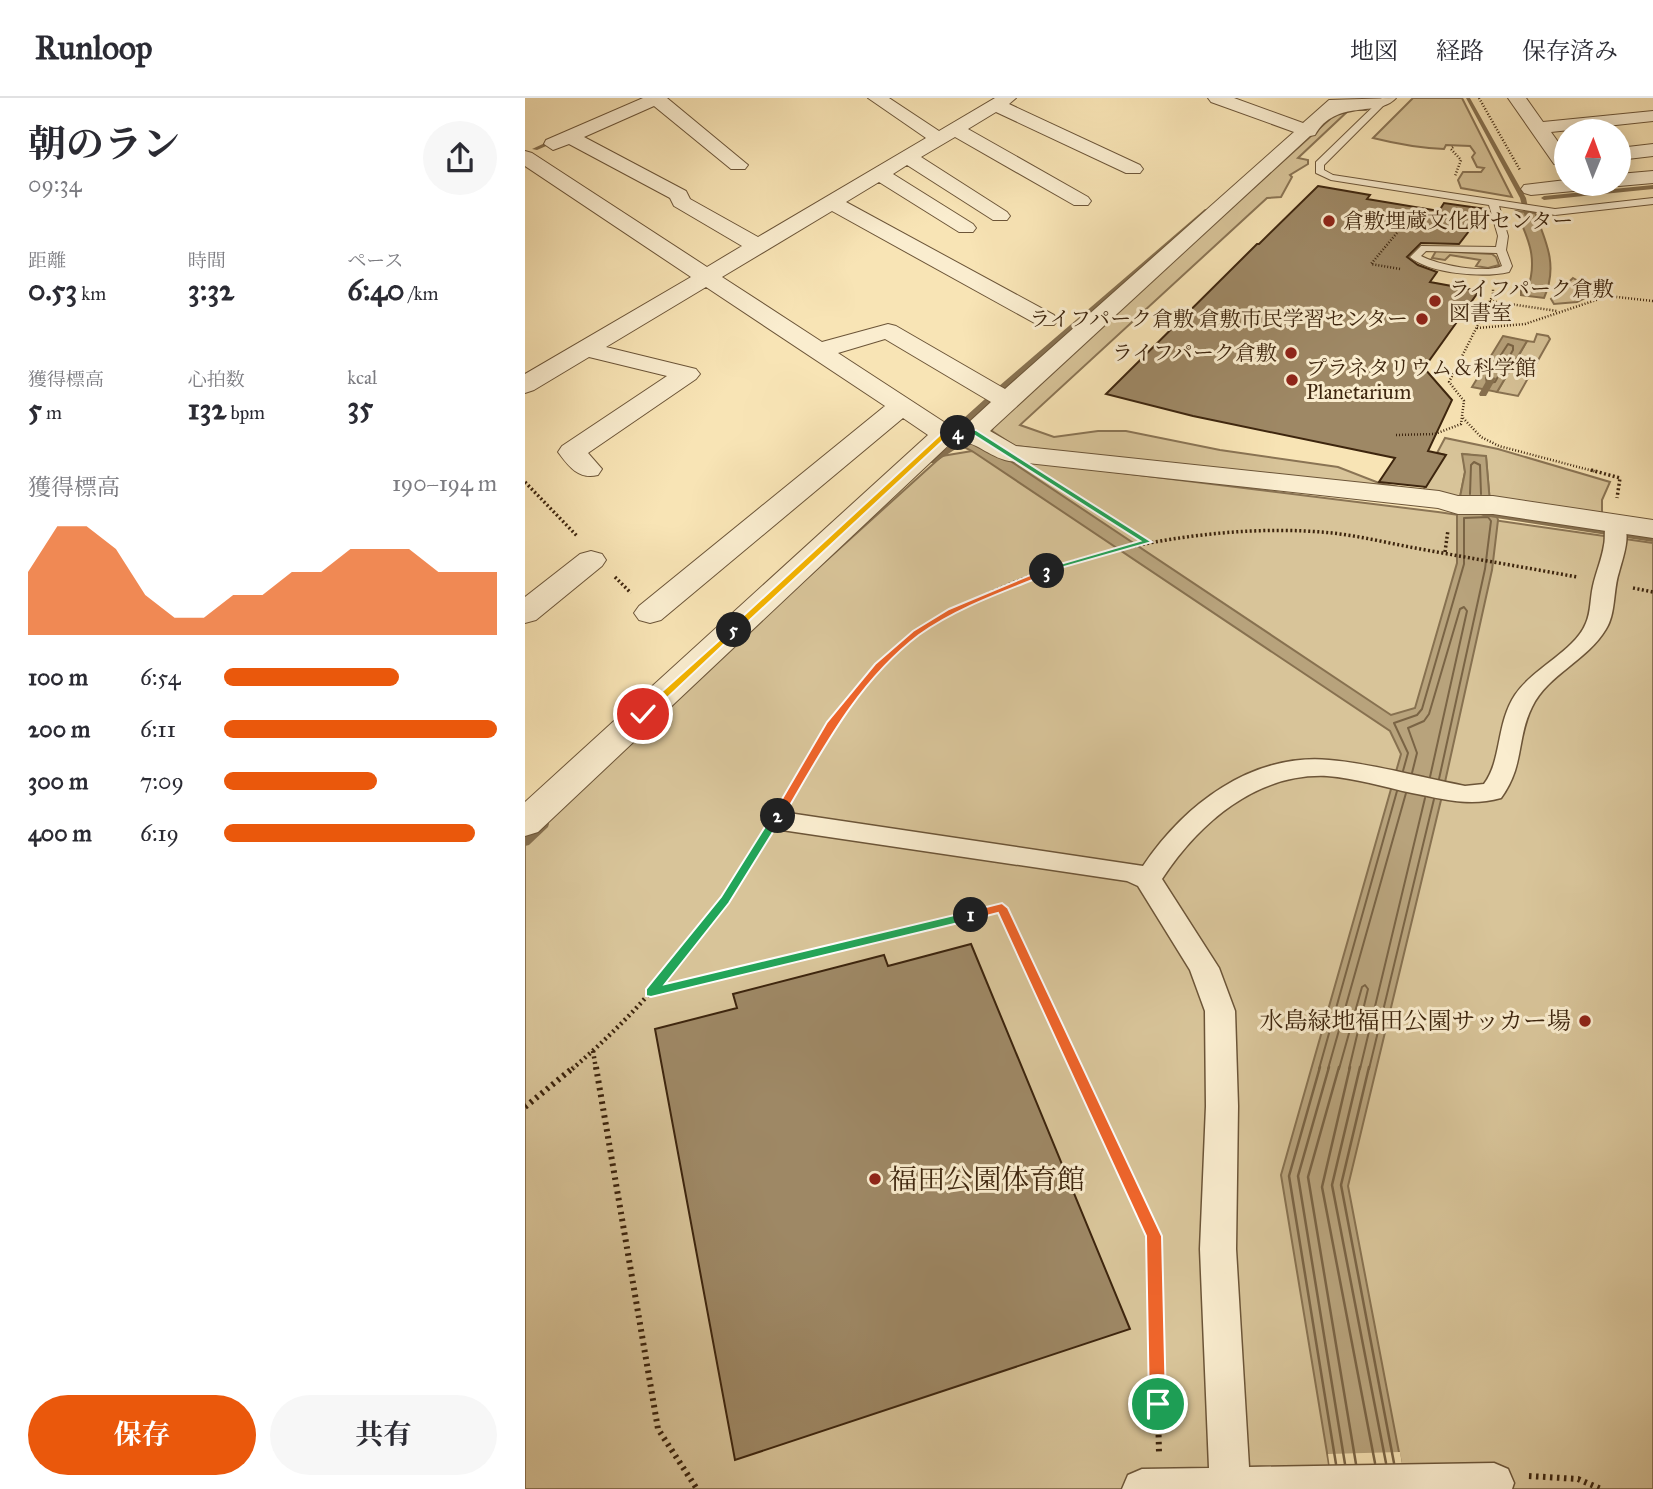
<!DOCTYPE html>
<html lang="ja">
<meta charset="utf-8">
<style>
body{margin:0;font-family:"IM FELL Great Primer","Noto Serif JP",serif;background:#f7f7f7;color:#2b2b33;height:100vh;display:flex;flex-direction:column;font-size:26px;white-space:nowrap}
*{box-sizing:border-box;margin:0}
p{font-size:23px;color:#7c7c81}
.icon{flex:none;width:38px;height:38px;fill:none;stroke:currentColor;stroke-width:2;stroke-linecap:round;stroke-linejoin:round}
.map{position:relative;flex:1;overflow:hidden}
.sheet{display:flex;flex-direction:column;background:#fff;width:525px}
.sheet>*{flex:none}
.needle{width:46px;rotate:1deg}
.buttons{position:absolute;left:1029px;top:21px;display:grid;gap:14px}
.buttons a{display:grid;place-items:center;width:77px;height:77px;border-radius:50%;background:#fff;box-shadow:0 4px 18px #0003;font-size:35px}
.pin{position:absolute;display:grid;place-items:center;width:60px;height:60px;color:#fff;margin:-30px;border:4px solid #fff;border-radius:50%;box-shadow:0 2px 7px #0007}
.km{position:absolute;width:35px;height:35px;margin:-18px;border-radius:50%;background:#222;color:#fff;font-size:19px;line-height:35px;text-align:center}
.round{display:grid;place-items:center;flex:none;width:74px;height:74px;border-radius:37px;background:#f7f7f7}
.summary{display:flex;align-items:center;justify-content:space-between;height:119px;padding:0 28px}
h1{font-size:38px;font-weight:700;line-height:52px}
.metrics{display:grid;grid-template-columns:repeat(3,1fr);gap:10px;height:119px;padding:7px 28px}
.metrics div{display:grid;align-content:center}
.metrics b{font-size:30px;font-weight:700}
.metrics small{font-size:19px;font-weight:400}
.metrics p{font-size:19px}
.chart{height:196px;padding:14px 28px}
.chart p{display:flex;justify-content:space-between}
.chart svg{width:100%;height:126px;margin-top:7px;fill:#ea580c;opacity:.7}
.cta{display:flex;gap:14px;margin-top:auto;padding:14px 28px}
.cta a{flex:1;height:80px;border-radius:42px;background:#ea580c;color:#fff;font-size:28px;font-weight:700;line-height:80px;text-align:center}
.cta a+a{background:#f7f7f7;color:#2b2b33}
ul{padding:0 28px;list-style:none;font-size:23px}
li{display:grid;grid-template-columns:112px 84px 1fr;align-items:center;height:52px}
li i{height:18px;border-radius:9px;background:#ea580c}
header{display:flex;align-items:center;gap:42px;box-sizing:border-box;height:98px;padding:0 35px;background:#fff;border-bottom:2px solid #e1e1e2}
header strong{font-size:33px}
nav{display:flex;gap:38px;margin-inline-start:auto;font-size:24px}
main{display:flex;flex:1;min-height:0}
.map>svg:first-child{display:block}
</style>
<header>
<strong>Runloop</strong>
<nav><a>地図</a><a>経路</a><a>保存済み</a></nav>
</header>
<main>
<section class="sheet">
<div class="summary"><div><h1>朝のラン</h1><p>09:34</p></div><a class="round"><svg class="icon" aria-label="share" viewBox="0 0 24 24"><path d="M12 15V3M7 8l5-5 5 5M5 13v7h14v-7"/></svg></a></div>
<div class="metrics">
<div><p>距離</p><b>0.53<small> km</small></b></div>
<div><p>時間</p><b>3:32</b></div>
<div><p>ペース</p><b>6:40<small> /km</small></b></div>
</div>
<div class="metrics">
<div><p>獲得標高</p><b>5<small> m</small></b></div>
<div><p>心拍数</p><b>132<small> bpm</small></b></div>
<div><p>kcal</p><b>35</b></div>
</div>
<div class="chart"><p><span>獲得標高</span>190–194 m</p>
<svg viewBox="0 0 160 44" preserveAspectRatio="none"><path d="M0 44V22L10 6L20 6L30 14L40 30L50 38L60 38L70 30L80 30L90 22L100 22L110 14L120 14L130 14L140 22L150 22L160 22V44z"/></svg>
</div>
<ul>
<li><b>100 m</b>6:54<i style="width:64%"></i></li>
<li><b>200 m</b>6:11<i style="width:100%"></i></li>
<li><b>300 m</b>7:09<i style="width:56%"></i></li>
<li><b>400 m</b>6:19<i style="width:92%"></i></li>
</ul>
<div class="cta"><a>保存</a><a>共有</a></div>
</section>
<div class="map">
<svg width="1128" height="1391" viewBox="0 0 1128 1391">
<rect width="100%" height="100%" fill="#f8e4b5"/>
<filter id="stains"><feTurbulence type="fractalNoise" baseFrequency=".00286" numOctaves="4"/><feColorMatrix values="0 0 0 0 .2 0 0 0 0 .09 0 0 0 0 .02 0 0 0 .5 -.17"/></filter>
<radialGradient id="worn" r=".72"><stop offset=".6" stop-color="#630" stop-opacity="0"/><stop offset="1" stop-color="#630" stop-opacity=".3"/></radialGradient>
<!-- green -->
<g fill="#d8c499" stroke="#8a7454" stroke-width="2">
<path d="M888,0H937L987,99L936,90L933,82L938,74H956L959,70L952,69L947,59L950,55L945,48L921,47L919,51C894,50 872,46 848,40Z"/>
<polygon points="846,7 841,12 824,12 773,60 783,62 783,66 765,77 767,79 756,99 742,100 495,327 529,339 573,333 601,333 695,352 813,369 854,385 897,394 920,357 912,355 920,340 973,351 1085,384 1077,402 1077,420 965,405 961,359 938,356 940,374 934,404 490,348 467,333 469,323 816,11"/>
<polygon points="911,153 967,156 971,159 974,167 963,170 951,168 955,162 925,157 920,162 907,160"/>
<polygon points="1048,180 1072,194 1052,204 1029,206 1026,201"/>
<polygon points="1012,236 1023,238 1025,241 993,298 972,294 1002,243 1009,244"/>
<polygon points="447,353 525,366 913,414 1128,445 1128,1391 0,1391 0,735 417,358"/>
</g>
<!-- water -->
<g fill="#b8a37c" stroke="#877150" stroke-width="2">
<path d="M991,113L1010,115C1022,145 1033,169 1019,200L996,197V191L1003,190C1013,160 1003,140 991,113Z"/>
<polygon points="978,238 1002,243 972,294 947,289"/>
<polygon points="448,338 866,617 890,610 932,465 932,411 970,412 973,422 967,472 916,702 823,1088 881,1391 808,1391 756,1077 876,656 865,633 447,353 423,341"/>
<polygon points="937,356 961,358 965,405 934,404 940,374"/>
</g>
<!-- pier -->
<polygon fill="#f8e4b5" points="875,1354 881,1391 808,1391 803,1356"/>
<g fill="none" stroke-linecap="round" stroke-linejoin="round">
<!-- shore-far1 -->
<g stroke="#7a6445" stroke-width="2">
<polygon points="983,246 988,248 988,252 970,284 962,285 961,280"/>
<polyline points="945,396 946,367 949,364 955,367 956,396"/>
<polyline points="878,673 883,655 869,625 892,617 897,611 939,466 939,420 963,419 966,423 960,471 914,681"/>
<polyline points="887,675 892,655 883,630 899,623 904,616 935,511 939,509 942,513 905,679"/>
<polyline points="794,971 872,693"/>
<polyline points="803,971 881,695"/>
<polyline points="814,971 837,889 840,887 843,891 824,971"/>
<polyline points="835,971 900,700"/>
<polyline points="844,971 909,701"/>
</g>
<!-- shore -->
<g stroke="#7a6445" stroke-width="2.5">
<polyline points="795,969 764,1078 811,1366"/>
<polyline points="804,969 773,1078 820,1366"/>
<polyline points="814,969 783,1079 831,1366"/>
<polyline points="825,969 797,1089 850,1365"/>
<polyline points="835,969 807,1087 861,1365"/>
<polyline points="844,969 816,1087 869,1365"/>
</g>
<!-- stream -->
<g fill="#877150" fill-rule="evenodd">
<polygon points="941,0 945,0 1001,100 1005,120 1000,119 995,100"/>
<polygon points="33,39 35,42 12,52 7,51"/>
<polygon points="1128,87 1128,91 1019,102 1016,100 1019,98"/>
<polygon points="680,111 685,112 479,293 473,293 473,289"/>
<polygon points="964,278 971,280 961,298 955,298 954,296"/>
<polygon points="460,301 467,303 435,332 420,331 420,327 430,328"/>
<polygon points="437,340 443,340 449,345 445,347 440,345 409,365 406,365 402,363"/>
<polygon points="955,414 1128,438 1128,444 958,418 954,416"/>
<polygon points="19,722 23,723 24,726 23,729 4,747 0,748 0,738 15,723"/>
</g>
</g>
<!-- building -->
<g fill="#9e8865" stroke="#3d250e" stroke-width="2">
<polygon points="793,88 845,97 842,101 914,113 919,105 961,111 934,146 896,145 882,159 893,167 912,174 905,184 954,193 899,270 927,302 903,353 921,357 901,389 854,384 870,360 668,318 581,296 732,146 734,146"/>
<polygon points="446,846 605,1231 210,1362 130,931 212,910 208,896 359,857 363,868"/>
</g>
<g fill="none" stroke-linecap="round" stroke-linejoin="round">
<!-- service casing -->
<g stroke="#6c5538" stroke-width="2">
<path id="service" d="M857,0L865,1L799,67V72L808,77L1030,111L1128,100V106L1030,117L974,108L983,138L981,152L987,168L984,174C959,180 905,176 885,159L896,148L971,149L973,138L964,107L806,82L791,75V64ZM901,153L972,155L977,168C960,176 913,167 896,158Z"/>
</g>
<!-- pedestrian casing -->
<g stroke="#6c5538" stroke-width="3">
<path id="pedestrian" d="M1090,420L1097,422C1107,436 1098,459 1094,474C1088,492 1091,515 1081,531C1062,563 1023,576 1007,609C991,641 1000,667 976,700C945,709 918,701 887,695C859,689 830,680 802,678C731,675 674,725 637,781L694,870L710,913L713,1008L711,1151L724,1369L969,1365L983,1371L989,1385L987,1391H597L603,1377L617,1371L684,1370L675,1151L681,1008L680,913L665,872L613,788L602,783L250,731L241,728L237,722L241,716L250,713L618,768C659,707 726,655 804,662C845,665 898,680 940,688L959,686C977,662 971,626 990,597C1008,570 1050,553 1061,525C1066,514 1065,501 1068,488C1071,474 1077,461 1079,447C1081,439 1078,429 1083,422Z"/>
</g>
<!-- minor casing -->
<g stroke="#6c5538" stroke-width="2">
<g id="minor">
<path d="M118,0H142L223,67L220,71H206L129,8L59,39L161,93L165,101L233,139L401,40L343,0H364L414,33L470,0H491L484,6L615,67L618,71L615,75H601L471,14L443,31L563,99L566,103L563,107H549L430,39L396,59L482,114L485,118L482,122H468L382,67L368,76L448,126L451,130L448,134H434L354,84L321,104L529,217L533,222L529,227H513L307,113L197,179L297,244L363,226L371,228L480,291L769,34L686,4L683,0H709L778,25L804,2L871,0C853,20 811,0 790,37L785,38L465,333L491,348L914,393L933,398H968L1128,422V440L968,416H933L913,410L484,363C461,358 452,342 428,343L13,734L0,738V704L403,337L378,320L136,522L125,525L114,522L109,515L114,508L360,308L181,189L81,249L171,271L175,276L171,281L63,355L77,371L73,377C54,382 44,369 33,354L37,348L142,278L64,259L9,292L0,295V276L166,179L0,68V53L7,55L182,169L217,148L149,108L145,100L44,46L28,52L19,46L21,42ZM360,241L466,304L441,327L425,328L313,255Z"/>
<polygon points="983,0 1001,0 1018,24 1128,13 1128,23 1026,34 1041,55 1041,67 1029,66"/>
<polygon points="1128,46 1128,58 1094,62 1094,50"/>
<polygon points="1128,73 1128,85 1094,88 1087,86 1094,86 1094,76"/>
<polygon points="1041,82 1041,86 1069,86 1066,90 1059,92 1006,97 999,95 996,91 999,87"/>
<polygon points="66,453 77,456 81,462 77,468 11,522 0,525 0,499 55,456"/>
</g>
</g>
<!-- path-far3 -->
<g stroke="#3d250e" stroke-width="2.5" stroke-dasharray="1 2" stroke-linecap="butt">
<polyline points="954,0 995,72"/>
<polyline points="928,49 926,51 936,62 930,78"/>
<polyline points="875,171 846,166 891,112"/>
<polyline points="965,203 1032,213"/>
<polyline points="952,230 1000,226 1083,198 1128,203"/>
<polyline points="938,320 956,339 974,348 1072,374"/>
<polyline points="871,337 910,336 936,326 939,303 924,284 968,197 968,191"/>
</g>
<!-- path-far2 -->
<g stroke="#3d250e" stroke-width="3.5" stroke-dasharray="2 2.5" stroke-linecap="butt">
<polyline points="1066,372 1095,380 1092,400"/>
<polyline points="0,384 53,439"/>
<polyline points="535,388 622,443"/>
<polyline points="920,454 923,432"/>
<polyline points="90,479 106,495"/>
<polyline points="1108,490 1128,494"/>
<path d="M300,638C320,606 342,577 371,553C477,464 671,421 807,435C835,438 863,445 890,450C944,460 998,469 1052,479"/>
</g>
<!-- path-far1 -->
<g stroke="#3d250e" stroke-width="4.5" stroke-dasharray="2 3.5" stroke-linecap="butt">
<polyline points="265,697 301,636"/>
<polyline points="126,894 477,809 552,971"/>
<polyline points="68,953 71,971"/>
<path d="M47,971C124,906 184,828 237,743"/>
</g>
<!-- path -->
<g stroke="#3d250e" stroke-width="6" stroke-dasharray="2.5 4.5" stroke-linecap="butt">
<polyline points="71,969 133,1331 172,1391"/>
<polyline points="551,969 629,1138 634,1355"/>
<polyline points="0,1009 49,969"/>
<polyline points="1004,1378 1053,1381 1076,1391"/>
</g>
<!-- service -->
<use href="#service" fill="#faedcf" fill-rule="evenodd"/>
<!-- pedestrian -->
<use href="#pedestrian" fill="#faedcf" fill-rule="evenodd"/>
<!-- minor -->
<use href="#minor" fill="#faedcf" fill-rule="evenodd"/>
</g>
<!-- split-1 -->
<polygon fill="#f0652b" stroke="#fff" stroke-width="2" points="477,805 483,810 637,1138 641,1306 639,1312 633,1314 627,1312 624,1306 621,1138 473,815 446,822 439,817 441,814"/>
<!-- split-2 -->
<polygon fill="#22a559" stroke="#fff" stroke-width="2" points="253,715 258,718 204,805 140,886 446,813 452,817 446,822 126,899 121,898 121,891 196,799 248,716"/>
<!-- split-3 -->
<path fill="#f0652b" stroke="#fff" stroke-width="2" d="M522,470L526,473L525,475C481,493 433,509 394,537C331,585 296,655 257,721H248L247,718L302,624L350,566L388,533L424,511Z"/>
<!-- split-4 -->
<polygon fill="#22a559" stroke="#fff" stroke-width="2" points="433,332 451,332 627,444 518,475 518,471 615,443 447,336 430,337"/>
<!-- split-5 -->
<polygon fill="#f5b400" stroke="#fff" stroke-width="2" points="433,332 436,337 423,338 212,534 205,534 205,530 418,334"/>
<!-- split-6 -->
<polygon fill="#f5b400" stroke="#fff" stroke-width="2" points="209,529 214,532 212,534 122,619 114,619 114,614"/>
<!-- markers -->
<g fill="#8f2418" stroke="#faedcf" stroke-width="2.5">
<circle cx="804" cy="123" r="7"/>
<circle cx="910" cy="203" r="7"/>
<circle cx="897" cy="221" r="7"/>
<circle cx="766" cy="255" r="7"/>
<circle cx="767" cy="282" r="7"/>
<circle cx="1060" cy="923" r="7"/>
<circle cx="350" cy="1081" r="7"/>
</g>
<g text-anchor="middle" stroke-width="6" stroke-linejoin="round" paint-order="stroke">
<!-- far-poi labels -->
<g font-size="21" fill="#3d250e" stroke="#faedcf" text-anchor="start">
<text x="818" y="130">倉敷埋蔵文化財センター</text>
<text x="924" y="198">ライフパーク倉敷<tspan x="924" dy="24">図書室</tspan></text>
<text x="883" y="228" text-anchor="end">ライフパーク倉敷 倉敷市民学習センター</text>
<text x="752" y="262" text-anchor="end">ライフパーク倉敷</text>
<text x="781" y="277">プラネタリウム＆科学館<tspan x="781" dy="24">Planetarium</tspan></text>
</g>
<!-- poi labels -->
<g font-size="24" fill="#3d250e" stroke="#faedcf" text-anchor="end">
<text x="1046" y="931">水島緑地福田公園サッカー場</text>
</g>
<!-- near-poi labels -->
<g font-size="28" fill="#3d250e" stroke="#faedcf" text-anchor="start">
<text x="364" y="1091">福田公園体育館</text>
</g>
</g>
<rect width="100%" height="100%" filter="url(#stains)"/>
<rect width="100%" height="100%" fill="url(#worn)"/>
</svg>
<div class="buttons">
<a><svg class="needle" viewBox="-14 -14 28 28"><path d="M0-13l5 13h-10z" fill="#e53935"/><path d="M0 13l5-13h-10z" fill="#7c7c81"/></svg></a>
</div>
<div class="pin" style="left:633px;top:1306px;background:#1e9e55"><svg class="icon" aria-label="arrive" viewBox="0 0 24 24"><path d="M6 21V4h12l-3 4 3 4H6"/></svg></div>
<div class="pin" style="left:118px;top:616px;background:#d93025"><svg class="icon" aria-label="check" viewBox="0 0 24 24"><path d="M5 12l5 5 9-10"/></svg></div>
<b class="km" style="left:446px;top:817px">1</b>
<b class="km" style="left:253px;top:718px">2</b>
<b class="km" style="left:522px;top:473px">3</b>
<b class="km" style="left:433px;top:335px">4</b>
<b class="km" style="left:209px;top:532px">5</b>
</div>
</main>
